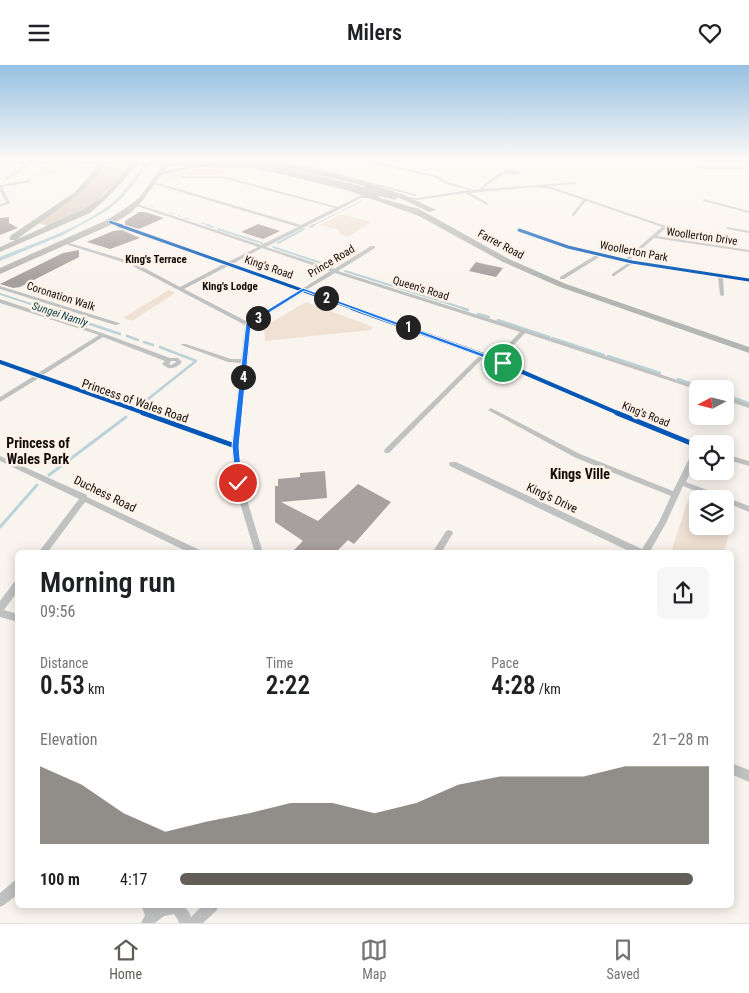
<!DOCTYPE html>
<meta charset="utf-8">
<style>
body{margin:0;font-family:"Roboto Condensed",sans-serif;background:#f6f6f6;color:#202124;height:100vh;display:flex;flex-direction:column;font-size:19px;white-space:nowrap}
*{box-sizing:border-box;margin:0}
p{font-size:16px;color:#757577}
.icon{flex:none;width:28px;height:28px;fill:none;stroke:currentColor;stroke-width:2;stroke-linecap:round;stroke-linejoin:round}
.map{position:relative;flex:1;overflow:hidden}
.side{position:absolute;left:15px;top:485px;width:719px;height:358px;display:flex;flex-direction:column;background:#fff;border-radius:8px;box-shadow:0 2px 12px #0003}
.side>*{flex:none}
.needle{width:32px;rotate:263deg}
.controls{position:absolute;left:689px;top:315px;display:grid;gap:10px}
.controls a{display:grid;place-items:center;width:45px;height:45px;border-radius:8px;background:#fff;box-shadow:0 2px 12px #0003;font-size:25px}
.pin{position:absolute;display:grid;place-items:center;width:42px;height:42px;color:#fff;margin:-21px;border:2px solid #fff;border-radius:50%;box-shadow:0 1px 5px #0007}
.km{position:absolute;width:25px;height:25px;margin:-12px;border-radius:50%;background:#222;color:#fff;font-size:14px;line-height:25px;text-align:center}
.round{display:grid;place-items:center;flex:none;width:52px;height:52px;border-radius:8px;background:#f6f6f6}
.head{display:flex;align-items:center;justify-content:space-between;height:85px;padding:0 25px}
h1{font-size:28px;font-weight:600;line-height:38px}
.stats{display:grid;grid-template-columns:repeat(3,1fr);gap:8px;height:85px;padding:5px 25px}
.stats div{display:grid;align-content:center}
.stats b{font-size:25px;font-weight:600}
.stats small{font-size:14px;font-weight:400}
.stats p{font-size:14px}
.chart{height:140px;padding:10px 25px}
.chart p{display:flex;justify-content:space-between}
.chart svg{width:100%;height:90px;margin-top:5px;fill:#635d58;opacity:.7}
ul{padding:0 25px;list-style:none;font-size:16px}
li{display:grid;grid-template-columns:80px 60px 1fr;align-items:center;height:38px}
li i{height:12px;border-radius:6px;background:#635d58}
header{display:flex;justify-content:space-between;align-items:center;height:65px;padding:0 25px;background:#fff;font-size:22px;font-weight:600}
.tabs{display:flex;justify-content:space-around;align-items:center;height:70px;border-top:1px solid #e0e0e0;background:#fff;font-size:14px;color:#757577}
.tabs a{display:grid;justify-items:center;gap:2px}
.tabs .selected{color:#635d58}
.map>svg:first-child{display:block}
</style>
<header><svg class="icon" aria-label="menu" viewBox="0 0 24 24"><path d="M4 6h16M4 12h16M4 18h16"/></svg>Milers<svg class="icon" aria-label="heart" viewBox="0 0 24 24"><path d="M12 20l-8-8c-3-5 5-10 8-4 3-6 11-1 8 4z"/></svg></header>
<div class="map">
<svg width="749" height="858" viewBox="0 0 749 858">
<rect width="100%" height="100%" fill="#faf4ee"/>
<!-- green -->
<g fill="#f0e1d5">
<polygon points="48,98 68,98 82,102 29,114"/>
<polygon points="194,104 226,104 222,110 182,110 180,113 172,114 169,117 164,115 174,107"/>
<polygon points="339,150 345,150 371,157 348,172 340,169 339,165 320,160"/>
<polygon points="169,225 175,228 132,256 123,253"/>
<polygon points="306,237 373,262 371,265 265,276 264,262"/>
<polygon points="689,433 697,436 698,461 725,461 725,444 735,446 724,487 671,487"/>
</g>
<!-- forest -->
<polygon fill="#dbcbbd" points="104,101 130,101 97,136 78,149 51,162 38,158 80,128"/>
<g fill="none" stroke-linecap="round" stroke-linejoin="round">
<!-- stream-far3 -->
<g stroke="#bbd2d6" stroke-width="1">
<polyline points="151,141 153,142"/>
<polyline points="342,146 362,136"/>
<polyline points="170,148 173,149"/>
<polyline points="178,150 180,151"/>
<polyline points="185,153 189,154"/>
<polyline points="202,158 211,161"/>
<polyline points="312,161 339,147"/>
</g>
<!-- stream-far2 -->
<g stroke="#bbd2d6" stroke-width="2">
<polyline points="207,160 213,162"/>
<polyline points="310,162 314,160"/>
<polyline points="218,164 262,178"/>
<polyline points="278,178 304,164"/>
<polyline points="273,182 333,202"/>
<polyline points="345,206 466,244"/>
<polyline points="0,229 46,244"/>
</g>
<!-- stream-far1 -->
<g stroke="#bbd2d6" stroke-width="2.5">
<polyline points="42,243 120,269"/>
<polyline points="462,243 468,245"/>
<polyline points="478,249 489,252"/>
<polyline points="498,255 549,272"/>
<polyline points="127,271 138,275"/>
<polyline points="552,273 604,290"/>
<polyline points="144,277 153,280"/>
<polyline points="608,291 660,308"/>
<polyline points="678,314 706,324"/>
<polyline points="725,330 749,338"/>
<polyline points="138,342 196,296 160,282"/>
</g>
<!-- stream -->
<g stroke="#bbd2d6" stroke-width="3">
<polyline points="49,410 126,352"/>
<polyline points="0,462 37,420"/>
</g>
<!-- canal -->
<path fill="#bbd2d6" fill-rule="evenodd" d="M148,94H153L123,132L108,145L63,170L0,196V192C38,176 83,163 114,136C127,124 137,108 148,94Z"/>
</g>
<!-- building -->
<g fill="#a6a09e">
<polygon points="139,147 145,147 164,153 139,164 125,160 125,156"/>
<polygon points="9,152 9,158 18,163 0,170 0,153"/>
<polygon points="258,159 280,166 263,174 241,167"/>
<polygon points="122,165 140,173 110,184 87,177 113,166"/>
<polygon points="79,185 79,192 20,222 13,223 0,219 63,188"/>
<polygon points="476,197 484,199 503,203 496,212 469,206"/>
<polygon points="325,406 327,433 281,437 318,456 358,419 391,437 354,479 348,475 335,488 291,488 303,476 275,457 275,421 278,421 278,414 300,412 300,408"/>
</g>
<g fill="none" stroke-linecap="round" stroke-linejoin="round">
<!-- street -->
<g fill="#c0c2c1" fill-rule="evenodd">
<polygon points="277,94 283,94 418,130 415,131"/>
<path d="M352,94H360L435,110L448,117L474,125L480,124C486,117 504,103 513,104C517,105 518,106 521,108L512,110L506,108L487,120L484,124L577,117L576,119L545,121L552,122L666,161V163L657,171L749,185V187L654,173L630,195L749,214V216L723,212L724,230L722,231L720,230L718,212L633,198L614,211H612V209L628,198L601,191L564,214H560V212L596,190L566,183L518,166V164L569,181L625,194L662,162L586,136L574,151H572V149L583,135L551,124L535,122L470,128L488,138L487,140L465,128L418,135L409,134L408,132L418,133L469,125L446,119L434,112Z"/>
<polygon points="443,94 447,94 450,97 447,98"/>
<polygon points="31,95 34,96 8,115 6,115 6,113"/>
<polygon points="699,102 749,102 749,104 700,104"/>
<path d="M182,111H222L338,142L359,131H374L373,133H361L266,182L334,204L371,181H375V183L338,206L526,265L702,323L703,324H698V325L525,268L500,295L626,350L699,379H698V391L686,417L749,441V447L725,437V434H715L683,421L666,458L649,488H633L450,401L449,399L450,397H456L642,484L659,457L671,431L576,393L488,345L491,343L493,344L580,389L673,426L695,382L622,352L484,292L389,388H385L384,386L385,384L479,291L303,227L251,260L248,296L238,381L242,418L263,488H255L234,418L232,382L39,313L0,337V332L34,311L0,299V295L38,308L99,270L0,238V234L105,269L170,293H178L182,297C179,301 173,304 168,303L162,299L165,296L103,272L43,310L232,377L241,298L228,297L181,280L182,279H186L231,294H241L245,260L129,199L62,178L66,177L133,197L180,222L224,199L109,158V156L228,197L258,182L134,140L137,139L261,180L298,162L151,118V116L301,160L335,143L222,113H181ZM262,183L330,206L302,224L232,199ZM228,201L298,226L248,257L184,224ZM335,208L520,267L495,293L306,225ZM171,296H175L176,297L171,300L169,299Z"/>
<polygon points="30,115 31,117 2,122 10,138 0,142 0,140 6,137 0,126 0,120"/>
<polygon points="704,134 749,146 749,148 703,136"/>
<polygon points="728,162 749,166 749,168 727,164 726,163"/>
<polygon points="0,221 119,258 120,259 115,260 0,224"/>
<polygon points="725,331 749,339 749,343 725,335"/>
<polygon points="725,389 749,396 749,401 725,394"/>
<polygon points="0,391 87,430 87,432 202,486 203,488 190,488 85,437 47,488 38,488 79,434 0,396"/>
<polygon points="449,465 452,466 453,468 441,488 432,488 446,466"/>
<polygon points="15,516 18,516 18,526 4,545 18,549 18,557 0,552 0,536"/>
<polygon points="731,698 749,705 749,717 731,709"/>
<polygon points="18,814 18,829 4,840 0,842 0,828 14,816"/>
<polygon points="141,840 154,840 155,842 159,840 183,840 189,847 191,852 203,840 218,840 217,845 203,858 179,858 178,855 174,849 164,851 155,858 141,858 145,850"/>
</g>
<!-- highway -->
<g fill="#b4b6b3" fill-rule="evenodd">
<polygon points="0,94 57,95 60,97 57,99 0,98"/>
<polygon points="105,94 112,94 79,129 16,175 10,175 10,171 75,127"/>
<polygon points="136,94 143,94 106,134 90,148 0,187 0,182 84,144 102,132"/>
<polygon points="167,94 173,94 165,106 199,99 202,101 161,110 143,135 132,147 113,159 0,209 0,203 107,155 126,143 139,133"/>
<polygon points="249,94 278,96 365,117 407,131 436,145 429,147 402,134 361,120"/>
<polygon points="352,125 419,144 509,194 566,219 749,282 749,288 560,222 503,197 419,151 352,127"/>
</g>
<!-- highway-bridge -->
<g stroke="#b4b6b3" stroke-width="7">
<polyline points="42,94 251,100 284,106 377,129"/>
<polyline points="368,124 394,131"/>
</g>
<!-- cycleway-far3 casing -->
<g stroke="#fff3e9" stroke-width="4">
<polyline id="cycleway-far3" points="110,157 122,161"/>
</g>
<!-- cycleway-far2 casing -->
<g stroke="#fff3e9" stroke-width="5">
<g id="cycleway-far2">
<polyline points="118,160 355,244"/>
<polyline points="519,165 568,182 632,197 749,215"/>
</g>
</g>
<!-- cycleway-far1 casing -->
<g stroke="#fff3e9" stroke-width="6">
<g id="cycleway-far1">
<polyline points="352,243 483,290 620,349"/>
<polyline points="0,297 147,349"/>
</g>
</g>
<!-- cycleway casing -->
<g stroke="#fff3e9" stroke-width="8">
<g id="cycleway">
<polyline points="143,348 235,381"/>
<polyline points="617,348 698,381"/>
</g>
</g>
<!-- cycleway-far3 -->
<use href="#cycleway-far3" stroke="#0057b8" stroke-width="2.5"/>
<!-- cycleway-far2 -->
<use href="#cycleway-far2" stroke="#0057b8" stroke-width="3"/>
<!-- cycleway-far1 -->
<use href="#cycleway-far1" stroke="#0057b8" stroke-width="4"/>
<!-- cycleway -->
<use href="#cycleway" stroke="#0057b8" stroke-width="5"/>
</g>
<!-- sky -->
<linearGradient id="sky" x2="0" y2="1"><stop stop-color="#96c0e1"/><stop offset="0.44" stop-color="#fdfaf7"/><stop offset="1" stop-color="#fdfaf7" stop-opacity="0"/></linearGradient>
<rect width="749" height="215" fill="url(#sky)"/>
<!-- route -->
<polygon fill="#1a73e8" stroke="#fff" points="303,223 506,297 507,298 501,299 304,226 251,259 239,381 242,418 241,420 236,420 232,381 246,258"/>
<g text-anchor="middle" stroke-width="5" stroke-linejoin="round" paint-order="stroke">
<!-- far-street labels -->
<g font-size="11" fill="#110c08" stroke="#fff3e9">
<text transform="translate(702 171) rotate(8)" y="4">Woollerton Drive</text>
<text transform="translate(501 179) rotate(28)" y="4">Farrer Road</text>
<text transform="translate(634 186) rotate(11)" y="4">Woollerton Park</text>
<text transform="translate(331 196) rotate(-31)" y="4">Prince Road</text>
<text transform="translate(269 202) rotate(19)" y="4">King's Road</text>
<text transform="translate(421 223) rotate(17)" y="4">Queen's Road</text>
<text transform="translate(61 231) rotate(18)" y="4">Coronation Walk</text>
<text transform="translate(646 349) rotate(22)" y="4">King's Road</text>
</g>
<!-- far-neighbourhood labels -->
<g font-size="11" font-weight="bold" fill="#110c08" stroke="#fff3e9">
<text x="156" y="198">King's Terrace</text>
<text x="230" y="225">King's Lodge</text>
</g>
<!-- far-water labels -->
<g font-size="11" font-style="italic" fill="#0c444d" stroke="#fff3e9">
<text transform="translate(60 249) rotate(18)" y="4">Sungei Namly</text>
</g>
<!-- street labels -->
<g font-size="12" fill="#110c08" stroke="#fff3e9">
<text transform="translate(135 336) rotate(19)" y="4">Princess of Wales Road</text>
<text transform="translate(105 429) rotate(26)" y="4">Duchess Road</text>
<text transform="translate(552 433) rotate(25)" y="4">King's Drive</text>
</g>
<!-- neighbourhood labels -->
<g font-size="14" font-weight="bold" fill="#110c08" stroke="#fff3e9">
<text x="38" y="383">Princess of<tspan x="38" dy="16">Wales Park</tspan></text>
<text x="580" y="414">Kings Ville</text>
</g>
</g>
</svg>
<div class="controls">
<a><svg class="needle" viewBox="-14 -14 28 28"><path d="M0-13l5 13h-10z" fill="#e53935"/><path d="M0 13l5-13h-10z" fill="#757577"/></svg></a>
<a><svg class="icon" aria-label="locate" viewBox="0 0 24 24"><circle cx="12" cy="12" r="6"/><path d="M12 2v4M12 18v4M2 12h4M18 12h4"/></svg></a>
<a><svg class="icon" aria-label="layers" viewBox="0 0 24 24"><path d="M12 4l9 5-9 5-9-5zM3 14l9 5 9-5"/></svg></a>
</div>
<div class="pin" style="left:503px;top:298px;background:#1e9e55"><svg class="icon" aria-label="arrive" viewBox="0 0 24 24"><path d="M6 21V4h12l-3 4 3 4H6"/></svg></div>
<div class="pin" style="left:238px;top:418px;background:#d93025"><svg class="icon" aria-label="check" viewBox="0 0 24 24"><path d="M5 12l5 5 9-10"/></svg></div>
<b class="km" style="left:408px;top:262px">1</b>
<b class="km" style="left:326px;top:233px">2</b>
<b class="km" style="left:258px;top:253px">3</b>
<b class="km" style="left:243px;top:312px">4</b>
<section class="side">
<div class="head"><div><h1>Morning run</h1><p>09:56</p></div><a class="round"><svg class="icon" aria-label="share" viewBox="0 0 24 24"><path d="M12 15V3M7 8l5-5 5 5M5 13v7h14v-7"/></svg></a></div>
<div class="stats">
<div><p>Distance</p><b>0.53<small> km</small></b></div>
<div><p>Time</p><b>2:22</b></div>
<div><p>Pace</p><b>4:28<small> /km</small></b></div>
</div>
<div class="chart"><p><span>Elevation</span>21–28 m</p>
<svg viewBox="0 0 160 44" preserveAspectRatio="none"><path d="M0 44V6L10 15L20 29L30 38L40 33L50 29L60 24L70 24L80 29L90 24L100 15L110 11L120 11L130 11L140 6L150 6L160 6V44z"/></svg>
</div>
<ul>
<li><b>100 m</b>4:17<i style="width:97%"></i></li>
</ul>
</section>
</div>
<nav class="tabs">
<a class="selected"><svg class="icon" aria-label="home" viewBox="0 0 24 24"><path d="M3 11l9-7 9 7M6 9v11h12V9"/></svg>Home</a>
<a><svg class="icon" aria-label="map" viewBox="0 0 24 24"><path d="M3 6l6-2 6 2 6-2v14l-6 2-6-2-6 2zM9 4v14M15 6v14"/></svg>Map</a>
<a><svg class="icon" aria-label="saved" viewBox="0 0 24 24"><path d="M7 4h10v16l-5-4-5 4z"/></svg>Saved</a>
</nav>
